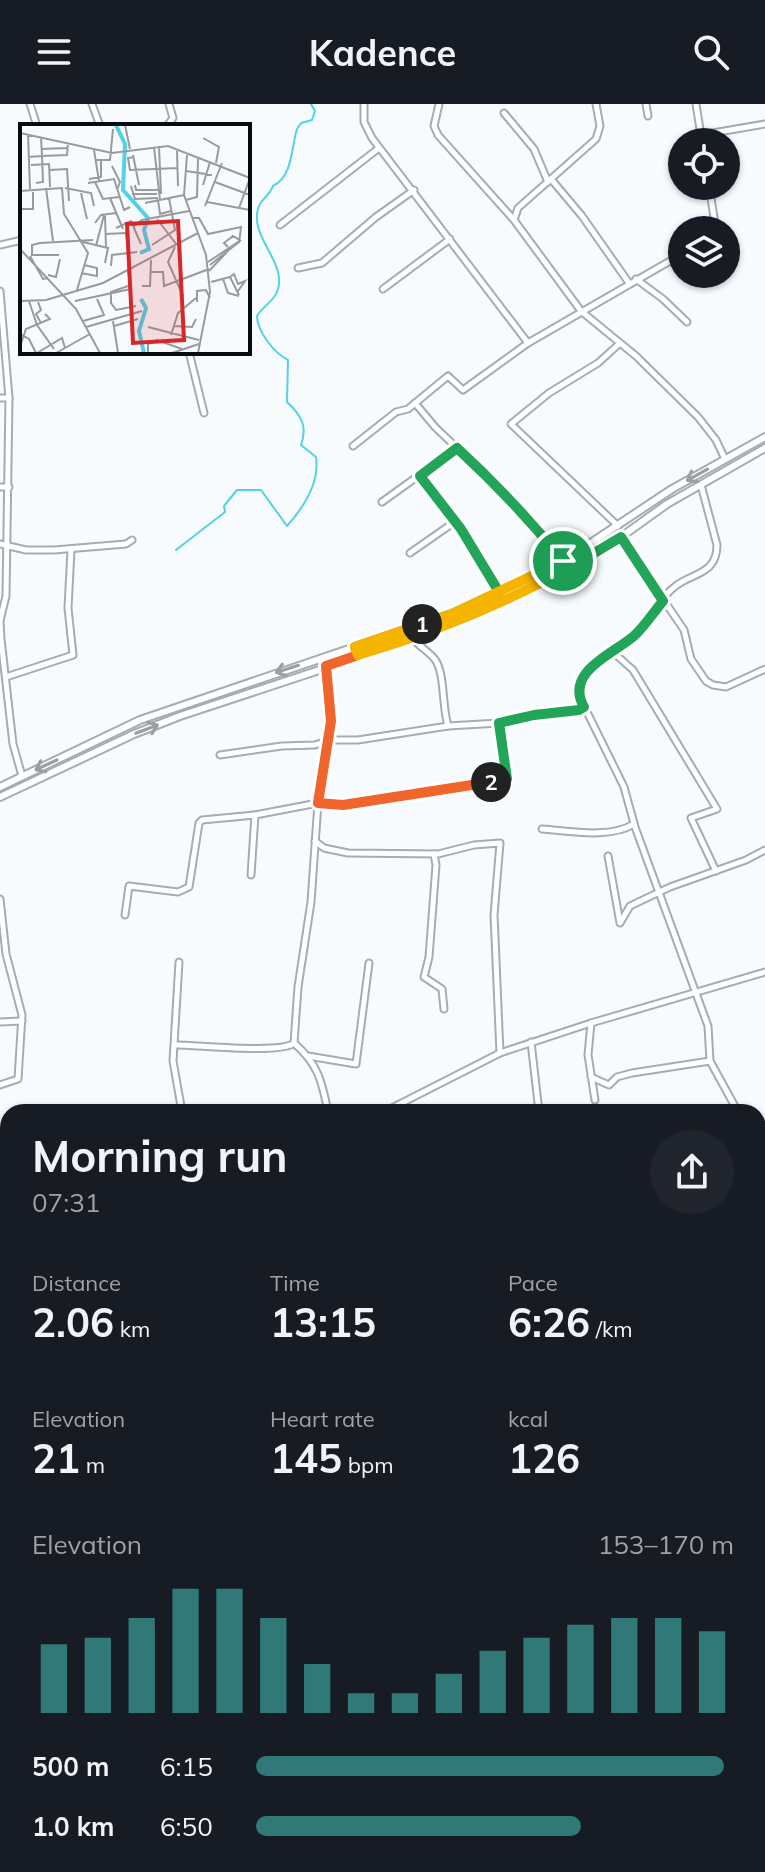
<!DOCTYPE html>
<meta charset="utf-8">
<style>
body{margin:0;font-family:Mulish,sans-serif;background:#20242c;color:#f1f3f6;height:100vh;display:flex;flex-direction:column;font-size:30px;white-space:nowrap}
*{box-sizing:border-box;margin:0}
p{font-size:26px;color:#9ea1a6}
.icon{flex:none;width:44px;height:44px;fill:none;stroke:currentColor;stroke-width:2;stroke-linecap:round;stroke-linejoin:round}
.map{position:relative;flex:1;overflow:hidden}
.sheet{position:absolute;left:0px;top:1000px;width:766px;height:768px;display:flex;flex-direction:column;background:#171b24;border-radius:24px 24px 0 0;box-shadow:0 2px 6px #0004}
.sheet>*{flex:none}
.controls{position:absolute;left:668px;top:24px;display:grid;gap:16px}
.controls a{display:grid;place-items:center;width:72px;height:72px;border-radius:50%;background:#171b24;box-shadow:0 2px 6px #0004;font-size:40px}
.pin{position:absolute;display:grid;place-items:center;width:68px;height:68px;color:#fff;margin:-34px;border:4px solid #fff;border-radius:50%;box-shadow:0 2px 8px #0007}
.km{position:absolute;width:40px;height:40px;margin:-20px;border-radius:50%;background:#222;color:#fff;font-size:22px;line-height:40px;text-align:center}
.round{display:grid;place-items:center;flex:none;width:84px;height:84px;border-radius:42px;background:#20242c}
.overview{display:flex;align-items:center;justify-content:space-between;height:136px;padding:0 32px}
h1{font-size:44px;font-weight:700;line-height:60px}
.figures{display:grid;grid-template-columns:repeat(3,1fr);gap:12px;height:136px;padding:8px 32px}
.figures div{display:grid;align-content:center}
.figures b{font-size:40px;font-weight:700}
.figures small{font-size:22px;font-weight:400}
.figures p{font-size:22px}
.chart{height:224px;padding:16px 32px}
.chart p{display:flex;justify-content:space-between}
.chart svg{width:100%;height:144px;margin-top:8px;stroke:#307978;stroke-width:6}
ul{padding:0 32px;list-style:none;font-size:26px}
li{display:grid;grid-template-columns:128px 96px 1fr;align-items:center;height:60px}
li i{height:20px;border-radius:10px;background:#307978}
header{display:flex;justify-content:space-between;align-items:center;height:104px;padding:0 32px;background:#171b24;font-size:36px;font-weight:700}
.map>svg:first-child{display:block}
</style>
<header><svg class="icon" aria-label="menu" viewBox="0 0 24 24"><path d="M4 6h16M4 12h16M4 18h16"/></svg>Kadence<svg class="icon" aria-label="search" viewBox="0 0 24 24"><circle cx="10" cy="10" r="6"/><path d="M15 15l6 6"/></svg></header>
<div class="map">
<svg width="765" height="1768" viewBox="0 0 765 1768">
<rect width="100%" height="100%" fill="#f7fbfe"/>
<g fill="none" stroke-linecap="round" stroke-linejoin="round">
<!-- stream -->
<g stroke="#53d1e7" stroke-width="2">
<path d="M176,446L225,408L224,402L237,386H261L287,422C304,403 320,379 316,353L301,341C308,322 301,311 287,298L288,256C274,249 257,227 257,212C262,203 273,198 277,188C289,158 247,133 259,102C262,94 269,93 273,82C293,72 291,44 297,25L301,19L312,16L315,7L311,0"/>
<polyline points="139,1760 145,1768"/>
</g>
<!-- minor casing -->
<g stroke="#a4acb4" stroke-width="9">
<g id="minor">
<polyline points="30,0 37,22"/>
<polyline points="92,0 100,22"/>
<polyline points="364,0 364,18 372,34 528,239"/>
<polyline points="439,0 434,22 438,31 514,116 581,207 636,252 698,313 716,336 725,355"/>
<polyline points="646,0 648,12"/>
<polyline points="696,0 702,38"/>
<polyline points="504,9 534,45 548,78"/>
<polyline points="167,22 173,14 169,0"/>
<polyline points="701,31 765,20"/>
<polyline points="551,75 582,112 629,179"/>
<polyline points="709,82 716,126"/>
<polyline points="514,116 518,104 596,35 600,22 596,0"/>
<polyline points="280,121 379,44"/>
<polyline points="0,141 22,136"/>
<polyline points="298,164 322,159 376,113 414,86"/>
<polyline points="636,175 663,195 687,218"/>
<polyline points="383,185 450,135"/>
<polyline points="0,187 9,294 6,492 0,517 1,535 13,640 22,672"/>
<polyline points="189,248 204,309"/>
<polyline points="0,294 9,294"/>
<polyline points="353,342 396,308 408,305 448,272 463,286 528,239 682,150"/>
<polyline points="457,344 505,389 563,457"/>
<polyline points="420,372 461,425 499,488"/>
<polyline points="0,383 9,383"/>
<polyline points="382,398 457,344 435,323 415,299"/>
<polyline points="618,422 511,320 549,289 598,259 619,240"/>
<polyline points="621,433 684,526 691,555 706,577 713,581 726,583 765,565"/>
<polyline points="0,440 26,446 54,446 126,440 132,436"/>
<polyline points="410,449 456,417"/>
<path d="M413,535C420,543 431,549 436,557C445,572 442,603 448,622"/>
<polyline points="614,549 633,566 717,705 691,714 716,767"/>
<polyline points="6,573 73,551 68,504 71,446"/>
<path d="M579,606C581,596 577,585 581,575C588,560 619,544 633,533C650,518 658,494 677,481C693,469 717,470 717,441L701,381"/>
<polyline points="220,651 282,642 315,641 330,636 358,636 448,622 499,619 585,604 624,683 635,723 708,922 710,957 738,1008"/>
<path d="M542,725C570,727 609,735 634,720"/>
<polyline points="315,737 324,744 348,749 438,750 474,741 500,739 494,811 500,949 591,919 765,868"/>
<polyline points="434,750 436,761 429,853 424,873 442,885 444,905"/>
<polyline points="608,752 620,819 630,802 670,783 746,756 765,746"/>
<polyline points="251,771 255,711 318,699 343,701 507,675 499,619"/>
<polyline points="0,795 6,850 22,911 18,975 0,981"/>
<polyline points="125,811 129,782 178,788 189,783 199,719 202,716 255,711"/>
<polyline points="179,858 173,957 182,1008"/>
<polyline points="0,918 22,917"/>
<polyline points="591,919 588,951 595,996"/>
<polyline points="531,938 539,1008"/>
<path d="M294,939C318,960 322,977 328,1008"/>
<path d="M176,941C198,941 281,950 294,939L298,883L311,798L318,699L330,636L331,617L326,563"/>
<polyline points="308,952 356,960 369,859"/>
<polyline points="591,973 609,981 617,973 632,969 710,957"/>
<polyline points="384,1008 500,949"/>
<polyline points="758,1066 761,1096 765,1101"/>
<polyline points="758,1125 765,1121"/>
<polyline points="0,1223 8,1222"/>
<polyline points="0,1297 8,1315"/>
<polyline points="758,1297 765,1290"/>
<polyline points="758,1299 765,1306"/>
<polyline points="0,1357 8,1354"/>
<polyline points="758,1441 765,1428"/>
<polyline points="0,1457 8,1454"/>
<polyline points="0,1481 8,1528"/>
<polyline points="2,1546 8,1537"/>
<polyline points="758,1589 765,1591"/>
<polyline points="758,1683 765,1673"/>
<polyline points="758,1724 765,1726"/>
<polyline points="405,1760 433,1768"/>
<polyline points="312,1768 332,1760"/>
</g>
</g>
<!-- tertiary casing -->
<g stroke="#a4acb4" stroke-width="10">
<g id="tertiary">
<polyline points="0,683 140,616 452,510 553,464 672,385 765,333"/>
<polyline points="0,693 134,630 180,612 413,535 497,499 548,476 621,433 667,400 765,344"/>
</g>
</g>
<!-- minor -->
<use href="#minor" stroke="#fff" stroke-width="5"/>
<!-- tertiary -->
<use href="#tertiary" stroke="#fff" stroke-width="6"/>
</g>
<!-- one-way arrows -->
<defs><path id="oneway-shaft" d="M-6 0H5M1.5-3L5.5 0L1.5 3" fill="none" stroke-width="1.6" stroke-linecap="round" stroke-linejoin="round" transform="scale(2)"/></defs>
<g stroke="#9d9e9f">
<use href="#oneway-shaft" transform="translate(697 371) rotate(151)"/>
<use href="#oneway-shaft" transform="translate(287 565) rotate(162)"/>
<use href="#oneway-shaft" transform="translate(147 625) rotate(-21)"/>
<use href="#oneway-shaft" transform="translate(46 661) rotate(155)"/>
</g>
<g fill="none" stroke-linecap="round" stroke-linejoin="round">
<!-- split-1 casing -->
<g stroke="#fff" stroke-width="16">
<path id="split-1" d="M422,520L452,510L499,488L461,425L420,372L457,344C495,379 531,417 563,457"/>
</g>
<!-- split-2 casing -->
<g stroke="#fff" stroke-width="16">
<polyline id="split-2" points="422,520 355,543 358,551 326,562 331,617 318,699 343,701 491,678"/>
</g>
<!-- split-3 casing -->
<g stroke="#fff" stroke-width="16">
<path id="split-3" d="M491,678L507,675L499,619L534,611L579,606L584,603C564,568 613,550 634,532C645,522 653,509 663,497L621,433L581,457"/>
</g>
<!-- split-4 casing -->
<g stroke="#fff" stroke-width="16">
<path id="split-4" d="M563,457L452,510L355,543L358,551C436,528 511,497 581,457"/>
</g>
<!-- split-1 -->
<use href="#split-1" stroke="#22a559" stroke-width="10"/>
<!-- split-2 -->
<use href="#split-2" stroke="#f0652b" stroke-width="10"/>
<!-- split-3 -->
<use href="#split-3" stroke="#22a559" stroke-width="10"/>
<!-- split-4 -->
<use href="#split-4" stroke="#f5b400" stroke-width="10"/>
</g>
<!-- overview -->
<g transform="translate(20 20)">
<rect width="230" height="230" fill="#f7fbfe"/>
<path fill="none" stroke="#53d1e7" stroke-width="4" d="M96,1L105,20L103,66L128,94L124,106L129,125L120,129M121,175L126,184L119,207L124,229"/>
<path fill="none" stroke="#989b9e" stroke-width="2" d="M105,1L110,25M0,9L92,29L148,22L230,54M8,10L10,65M21,13L22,32L47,31L48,19M183,14L199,23L196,39M139,22L141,70M134,23L140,76M21,25L47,24M74,26L79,57M157,27L158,62M113,31L119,61M167,31L164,71L186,131L190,168L178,229M8,33L22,32L23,58L16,59M114,33L108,34L110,46L158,44M76,36H90L93,5M11,41L29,40L30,63M92,42L100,58L97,66M29,46L47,45L49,77M166,47L192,51M69,55L81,53V36M75,58L83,75L99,73M195,58L230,71M68,59L94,55L104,86L110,83M115,61L116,66H138M183,61L190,38M111,62L115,75L138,74M26,64L33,117M45,64L71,69L74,82M0,67L42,64L44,90L68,129L57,166M61,69L67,95M112,70H137M90,74L103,105M138,76L140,90L151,87M166,76L177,73L178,35M187,78L230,86M125,79L164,71M185,82L202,39M219,84L230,54M0,85H13V66M85,92L86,123M173,94H179L188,110L221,103L219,119M137,95L157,121M75,99L81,91L96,89M114,102L122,96L169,87M96,104L111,97L121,120M85,110L106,109L110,144M63,118L88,124L85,139M132,121L155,106L149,74M76,122L84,91M155,123L148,138L163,172M208,123L204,119L213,112L221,117M0,125L56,185L80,229M12,130V121L20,119L73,116M11,131H39M10,132L23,155L28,154M188,138L221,116M190,141L219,118M91,142L92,131L117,128M189,147L207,128M130,148H143L144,162L189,145M61,149L77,152V144L64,141M28,151L36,153L40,135M210,153L214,150L218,160L225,157L218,167M203,155L208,169L219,172M191,158L210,153L219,171M111,161L91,168V179L96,186L116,182M122,162H130L131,136M0,177L26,176L83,159L178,109M9,177L17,201L34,225M55,177L111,165L108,147M18,178L21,186L16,190L21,199M177,178V167L186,166L190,174M63,197L84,191L77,175M93,197L98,229M94,202L118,195M154,202L172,203L176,195M66,203L122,187M128,203L179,216M0,210L9,215L16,229M151,211L158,189L176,174M0,223L6,205L30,195L25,190M17,229L42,214L45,224M36,229L70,210M128,229V220L137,216L162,225M152,229L179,220"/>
<path fill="#d62828" fill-opacity="0.15" stroke="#d62828" stroke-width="4" d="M158,97L164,216L113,219L107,100Z"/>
<rect width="230" height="230" fill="none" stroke="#090c0f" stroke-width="4"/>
</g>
</svg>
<div class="controls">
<a><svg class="icon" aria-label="locate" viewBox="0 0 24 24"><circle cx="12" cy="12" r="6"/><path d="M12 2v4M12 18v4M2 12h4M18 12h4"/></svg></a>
<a><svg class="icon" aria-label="layers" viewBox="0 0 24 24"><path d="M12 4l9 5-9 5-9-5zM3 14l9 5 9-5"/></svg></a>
</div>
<div class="pin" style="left:563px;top:457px;background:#1e9e55"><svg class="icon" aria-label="arrive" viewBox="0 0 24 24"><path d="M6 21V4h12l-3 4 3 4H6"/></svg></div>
<b class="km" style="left:422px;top:520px">1</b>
<b class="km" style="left:491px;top:678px">2</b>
<section class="sheet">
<div class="overview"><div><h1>Morning run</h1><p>07:31</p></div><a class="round"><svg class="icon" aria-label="share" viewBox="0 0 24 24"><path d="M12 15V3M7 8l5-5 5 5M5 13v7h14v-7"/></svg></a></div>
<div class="figures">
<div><p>Distance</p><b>2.06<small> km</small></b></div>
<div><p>Time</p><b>13:15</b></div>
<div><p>Pace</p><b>6:26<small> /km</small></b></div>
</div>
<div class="figures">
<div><p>Elevation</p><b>21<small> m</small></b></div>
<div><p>Heart rate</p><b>145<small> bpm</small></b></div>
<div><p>kcal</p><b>126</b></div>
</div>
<div class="chart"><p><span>Elevation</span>153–170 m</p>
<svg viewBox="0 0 160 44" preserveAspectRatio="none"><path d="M5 44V23M15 44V21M25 44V15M35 44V6M45 44V6M55 44V15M65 44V29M75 44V38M85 44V38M95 44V32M105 44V25M115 44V21M125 44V17M135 44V15M145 44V15M155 44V19"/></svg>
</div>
<ul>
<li><b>500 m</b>6:15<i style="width:98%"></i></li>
<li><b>1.0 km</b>6:50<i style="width:68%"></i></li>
</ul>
</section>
</div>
